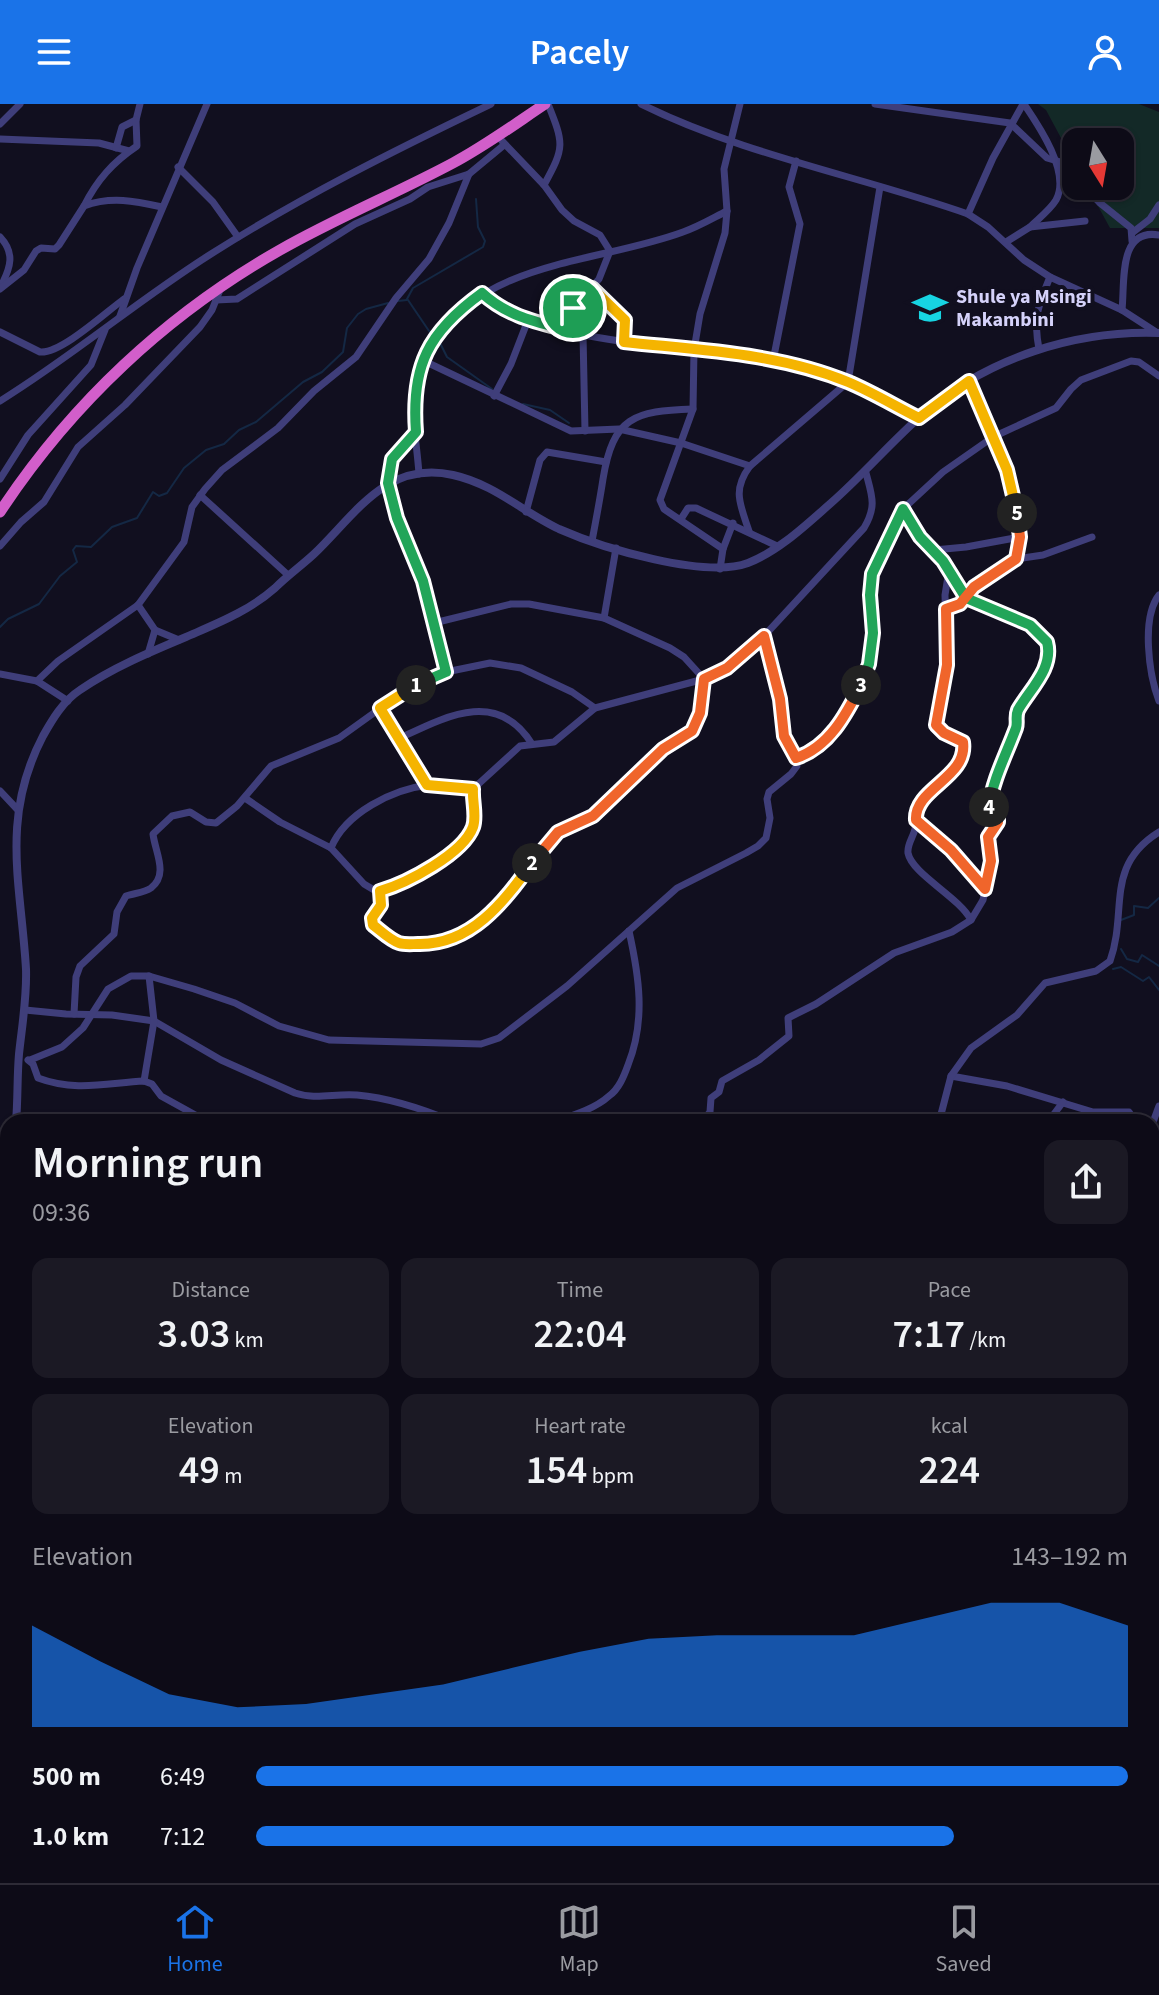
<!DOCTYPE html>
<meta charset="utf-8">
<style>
body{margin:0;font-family:"Source Sans 3",sans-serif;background:#1b1924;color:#f1f3f6;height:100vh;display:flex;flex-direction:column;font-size:30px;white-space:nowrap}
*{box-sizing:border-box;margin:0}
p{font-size:26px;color:#9a9ba1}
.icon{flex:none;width:44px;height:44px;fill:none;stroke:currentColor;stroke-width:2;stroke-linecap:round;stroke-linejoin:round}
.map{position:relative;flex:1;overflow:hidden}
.side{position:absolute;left:0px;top:1010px;width:1160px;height:770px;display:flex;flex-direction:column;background:#0d0b17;border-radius:24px 24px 0 0;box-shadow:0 2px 6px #0004,0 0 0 2px #2d2b36}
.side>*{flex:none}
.needle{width:52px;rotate:169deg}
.buttons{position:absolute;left:1062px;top:24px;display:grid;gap:16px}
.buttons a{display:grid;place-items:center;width:72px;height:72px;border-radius:16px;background:#0d0b17;box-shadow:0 2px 6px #0004,0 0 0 2px #2d2b36;font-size:40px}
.pin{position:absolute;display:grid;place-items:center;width:68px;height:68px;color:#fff;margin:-34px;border:4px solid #fff;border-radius:50%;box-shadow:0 2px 8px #0007}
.km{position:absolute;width:40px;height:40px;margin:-20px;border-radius:50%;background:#222;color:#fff;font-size:22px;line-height:40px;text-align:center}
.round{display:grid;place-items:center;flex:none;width:84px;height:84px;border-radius:16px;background:#1b1924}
.head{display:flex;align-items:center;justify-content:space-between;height:136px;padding:0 32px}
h1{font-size:44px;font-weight:600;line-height:60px}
.stats{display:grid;grid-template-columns:repeat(3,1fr);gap:12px;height:136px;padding:8px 32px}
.stats div{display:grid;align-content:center;border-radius:16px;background:#1b1924;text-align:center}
.stats b{font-size:40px;font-weight:600}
.stats small{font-size:22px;font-weight:400}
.stats p{font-size:22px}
.chart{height:224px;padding:16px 32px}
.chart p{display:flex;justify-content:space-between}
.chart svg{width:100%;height:144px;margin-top:8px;fill:#1a73e8;opacity:.7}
ul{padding:0 32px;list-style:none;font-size:26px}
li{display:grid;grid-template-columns:128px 96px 1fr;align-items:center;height:60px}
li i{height:20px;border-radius:10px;background:#1a73e8}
header{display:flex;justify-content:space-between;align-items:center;height:104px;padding:0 32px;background:#1a73e8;color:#fff;font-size:36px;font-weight:600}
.dock{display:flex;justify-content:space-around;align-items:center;height:112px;border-top:2px solid #2d2b36;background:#0d0b17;font-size:22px;color:#9a9ba1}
.dock a{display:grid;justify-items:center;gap:4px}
.dock .current{color:#1a73e8}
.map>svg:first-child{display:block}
</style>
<header><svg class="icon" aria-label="menu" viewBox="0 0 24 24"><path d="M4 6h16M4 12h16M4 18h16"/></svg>Pacely<svg class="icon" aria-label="person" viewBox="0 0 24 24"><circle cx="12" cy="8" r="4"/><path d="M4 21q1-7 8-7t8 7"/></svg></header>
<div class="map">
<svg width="1159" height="1779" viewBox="0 0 1159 1779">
<rect width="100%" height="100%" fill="#110f1f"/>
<!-- green -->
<polygon fill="#132927" points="1038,0 1139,0 1159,8 1159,124 1110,124 1087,82 1120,82 1120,38 1076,38 1076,62 1046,6"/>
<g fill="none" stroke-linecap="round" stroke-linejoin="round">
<!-- stream -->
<g stroke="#142844" stroke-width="2">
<polyline points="407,195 413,184 483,143 485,137 478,123 476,95"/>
<polyline points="408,196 429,227 436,231"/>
<polyline points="398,197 407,196"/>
<polyline points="439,237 447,253 492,285"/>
<polyline points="523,300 550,306 569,319"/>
<polyline points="0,523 8,515 39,500 60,472 77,458 73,446 76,442 91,443 112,423 137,414 153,388 159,392 167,389 184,364 206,346 224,340 239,326 256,318 303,278 322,268 343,248 347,224 358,210 366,205 388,199"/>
<polyline points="1121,816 1134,811 1134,802 1148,804 1159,794"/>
<polyline points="1121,845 1127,855 1138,858 1142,851 1159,862"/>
<polyline points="1113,865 1121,863 1143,877 1149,873 1159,886"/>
</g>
<!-- minor -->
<g stroke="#3f3e7a" stroke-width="7">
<path d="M641,0C744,51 860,72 968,110L988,123L1024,156L1050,173L1122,206L1156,228"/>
<polyline points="875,0 1010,19 1047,54 1064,59 1076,73"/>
<path d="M1024,0C1039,22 1071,69 1056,96C1050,106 1038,115 1030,123"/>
<polyline points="0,20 20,0"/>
<polyline points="0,35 99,39 129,47"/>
<polyline points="502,37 544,81 562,106 574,117 600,131 610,147 599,175 573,204 563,225"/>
<polyline points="116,44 122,23 136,16 140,0"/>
<polyline points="178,63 213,98 238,133"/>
<path d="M544,81C565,43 564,40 548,0"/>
<polyline points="1084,82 1100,99 1131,124 1132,137"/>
<path d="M84,102C97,76 113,58 137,42L136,16"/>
<polyline points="968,110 993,54 1023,0"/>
<polyline points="1132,129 1150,115 1159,101"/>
<path d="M0,133C15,149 11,163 1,182"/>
<polyline points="1006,138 1030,123 1085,117"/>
<polyline points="592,184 625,216 624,238"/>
<path d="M0,185L24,166L36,147L41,144L55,145L59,141L84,102C111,92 135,97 162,103"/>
<path d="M482,189C540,242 693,242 771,256C825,266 871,289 919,314"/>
<polyline points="216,196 237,195 355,120 410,95 428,83 469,70"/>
<path d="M1122,206C1125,177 1118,124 1159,131"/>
<polyline points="120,212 137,164 207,0"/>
<path d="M0,228L40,248C61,250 106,208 124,195"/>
<polyline points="583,230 585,327"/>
<path d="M1039,245C1033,214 1038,202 1050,173"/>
<polyline points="422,256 571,327 619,325 681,339 750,362"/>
<polyline points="773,257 800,120 789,83 796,57"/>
<polyline points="494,292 511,260 528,216"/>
<path d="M0,297C73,252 138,196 211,150C301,93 395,46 491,0"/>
<polyline points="416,328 392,355 388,379 397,414 423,477 446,568"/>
<path d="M419,370C417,339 409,303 416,272C420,259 427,246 436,234C492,155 599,159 683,128C698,123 713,114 727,107"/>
<polyline points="0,375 28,331 91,261 105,226"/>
<polyline points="200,391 288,471"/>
<polyline points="526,408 540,356 547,348 606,358"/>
<polyline points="681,415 688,404 696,404 777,442"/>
<path d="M749,427C740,400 732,386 750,362L848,278L880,83"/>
<path d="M592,437C596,416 600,395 603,375C613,313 634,307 693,305"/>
<polyline points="0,442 21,418 44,398 78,343 125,301 200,223 212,206 220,186"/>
<polyline points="723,445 664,405 660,396 693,305 694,246 700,210 725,129 727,107 724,65 740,0"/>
<polyline points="934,446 966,443 1020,433"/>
<polyline points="1016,455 1043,451 1092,433"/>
<polyline points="720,465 723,445 733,419"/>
<path d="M949,466L945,491L947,561L936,621L944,629L963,638C967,668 931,680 919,702C914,710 917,717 915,725C913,734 907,740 908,749C912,770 959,793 971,816"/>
<path d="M1159,491C1141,514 1149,571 1159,597"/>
<polyline points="138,501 155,526 179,536"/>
<path d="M946,505C963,501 967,488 980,479C991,472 1009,466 1016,455C1037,424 983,309 969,277"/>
<polyline points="604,514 616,444"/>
<polyline points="148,550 155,526"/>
<polyline points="0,570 37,577 68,597"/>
<polyline points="37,577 58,557 138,501 184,438 192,403 205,385 222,366 278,324 314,287 356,253 396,194 429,155 449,119 469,70 504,41"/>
<polyline points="380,604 427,681"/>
<path d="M398,635C445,613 497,584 532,640"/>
<polyline points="796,654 809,649 824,638 852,599 863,578 869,560 873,529 870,491 872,470 903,405 943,368 993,333 1056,304 1071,285 1081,276 1131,257 1139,258 1159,272"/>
<polyline points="0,687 17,705"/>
<path d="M245,694L280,718L331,744L364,780L374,786C399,788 465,746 473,723C477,711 472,697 473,685L520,642L554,638L595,604L704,575L727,564L764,532L864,424C877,402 872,392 866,369"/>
<polyline points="916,716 951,746 985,785"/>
<path d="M331,744C345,709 393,685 429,681C443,679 458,685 473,685"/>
<path d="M380,787L381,801L371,818C385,833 399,840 420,840C486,840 511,777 550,735C565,719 587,717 603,704L663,645L692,627L698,619L704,575L684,553L670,544L604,514L529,500H511L434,519"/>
<path d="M25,906L66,910L112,911L154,917L221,956L295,989C315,996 336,989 357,991C391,994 423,1005 454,1018"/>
<path d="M74,910L76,873L80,862L114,830L117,808L126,792C134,789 144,789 151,784C169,770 155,748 153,730L172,712L190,708L206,718L216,719L237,702L271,662L339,634L410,583L446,568L490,559L521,564L572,588L595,604"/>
<path d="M28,956L33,960L38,974C75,988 107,979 144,977L152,980L161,992L208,1018"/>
<polyline points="30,956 62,943 83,924 108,885 131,872 149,872 194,885 235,899 279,922 329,936 481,940 499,934 567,882 677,784 746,749 758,742 766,734 770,714 767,695 769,688 791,670 797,662 796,654 784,632 780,595 764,532"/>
<polyline points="951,972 1007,982 1093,1008 1129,1008 1136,1018"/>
<polyline points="144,977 154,917 149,872"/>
<path d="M553,1018C571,1012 595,1005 609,992C619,985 624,972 628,961C646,916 639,872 629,827"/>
<polyline points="702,1018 710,1008 711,994 719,988 722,977 759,956 789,932 788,914 816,900 894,849 952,828 971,816 983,796 991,757 988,733 998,718 998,713 988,704 998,668 1016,624 1016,609 1038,576 1048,553 1047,538 1030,521 966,494 943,457 920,433 903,405"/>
<path d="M939,1018L951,972L971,944L1017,911L1045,879L1096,867L1110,857C1128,807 1104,762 1159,728"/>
<polyline points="1048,1018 1063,998"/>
<polyline points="1152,1021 1159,1002"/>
<polyline points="0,1030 8,1032"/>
<polyline points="1152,1076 1159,1099"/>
<polyline points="1152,1168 1159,1184"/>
<polyline points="0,1279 8,1312"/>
<polyline points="1152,1329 1159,1333"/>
<polyline points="0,1452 2,1476"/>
<polyline points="1152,1548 1159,1551"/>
<polyline points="1152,1625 1159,1628"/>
<polyline points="1152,1749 1159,1746"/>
<polyline points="94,1772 97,1779"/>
<polyline points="668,1772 687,1779"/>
<polyline points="729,1772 746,1779"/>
<polyline points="1047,1772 1058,1777 1069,1772"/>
<polyline points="195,1779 201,1772"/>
<polyline points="760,1779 786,1772"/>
<polyline points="1016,1779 1029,1772"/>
</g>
<!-- tertiary -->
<g stroke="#3f3e7a" stroke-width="8">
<path d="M16,1018C18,995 17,973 19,950C22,922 27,894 26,865C21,780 0,714 43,632C52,616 63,597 80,586C112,564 150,548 186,533C218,519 249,507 275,484C287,472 301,462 314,450C355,411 386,356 453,371C494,380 523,408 559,425C602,444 705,475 748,459C779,447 807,420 831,399C863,371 891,338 923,310C987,254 1075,226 1159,229"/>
<polyline points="0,1174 8,1114"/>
</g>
<!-- trunk -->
<path stroke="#d25eca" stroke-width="11" d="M0,408C71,300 167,210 280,146C336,114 397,89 453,59C485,42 515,20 545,0"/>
</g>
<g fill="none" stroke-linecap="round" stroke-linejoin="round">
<!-- split-1 casing -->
<g stroke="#fff" stroke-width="16">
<path id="split-1" d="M416,581L446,568L423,477L397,414L388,379L392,355L416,328C411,262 428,228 482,189C506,211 532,217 563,225L573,204"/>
</g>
<!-- split-2 casing -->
<g stroke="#fff" stroke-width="16">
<path id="split-2" d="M416,581L380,604L427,681L473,685C472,697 477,712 473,723C463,750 407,779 380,787L381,801L372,814L373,821C381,827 390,836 399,839C405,841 412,840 418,840C471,841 503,799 532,759"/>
</g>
<!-- split-3 casing -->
<g stroke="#fff" stroke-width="16">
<path id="split-3" d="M532,759L558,728L593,712L663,645L692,627L700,609L704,575L727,564L764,532L780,595L784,632L796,654C829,643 846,611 861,581"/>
</g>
<!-- split-4 casing -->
<g stroke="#fff" stroke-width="16">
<path id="split-4" d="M861,581L869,560L873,529L870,491L872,470L903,405L920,433L943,457L966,494L1030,521L1047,538C1054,564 1030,585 1018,606C1015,613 1018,618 1016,624C1006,651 993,675 989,703"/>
</g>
<!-- split-5 casing -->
<g stroke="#fff" stroke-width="16">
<path id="split-5" d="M989,703L990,707L998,713V718L988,733L991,757L985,785L951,746L916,716C914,684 968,674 963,638L944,629L936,621L947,561L946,505L960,500L974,483L1016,455L1020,433L1017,409"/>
</g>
<!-- split-6 casing -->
<g stroke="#fff" stroke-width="16">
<path id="split-6" d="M573,204L592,184L625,216L624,238C698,246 778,249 848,278C872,288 895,302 919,314L969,277L1007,366L1017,409"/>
</g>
<!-- split-1 -->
<use href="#split-1" stroke="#22a559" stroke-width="10"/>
<!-- split-2 -->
<use href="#split-2" stroke="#f5b400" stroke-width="10"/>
<!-- split-3 -->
<use href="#split-3" stroke="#f0652b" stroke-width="10"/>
<!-- split-4 -->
<use href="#split-4" stroke="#22a559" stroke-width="10"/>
<!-- split-5 -->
<use href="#split-5" stroke="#f0652b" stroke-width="10"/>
<!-- split-6 -->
<use href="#split-6" stroke="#f5b400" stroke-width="10"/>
</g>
<!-- icons -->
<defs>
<g id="school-bare" transform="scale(2.76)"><path d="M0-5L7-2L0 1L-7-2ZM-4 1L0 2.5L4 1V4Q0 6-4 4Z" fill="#17d4e2" stroke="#110f1f" stroke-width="2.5" paint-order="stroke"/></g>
</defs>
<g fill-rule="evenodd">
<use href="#school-bare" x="930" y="204"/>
</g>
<g text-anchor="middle" stroke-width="8" stroke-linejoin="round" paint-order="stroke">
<!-- poi labels -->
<g font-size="20" font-weight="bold" fill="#d5d2fa" stroke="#110f1f" text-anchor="start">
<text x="956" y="199">Shule ya Msingi<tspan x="956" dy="23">Makambini</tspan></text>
</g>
</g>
</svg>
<div class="buttons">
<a><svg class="needle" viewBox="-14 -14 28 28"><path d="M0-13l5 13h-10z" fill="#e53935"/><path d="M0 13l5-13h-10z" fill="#9a9ba1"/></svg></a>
</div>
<div class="pin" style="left:573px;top:204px;background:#1e9e55"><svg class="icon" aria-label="arrive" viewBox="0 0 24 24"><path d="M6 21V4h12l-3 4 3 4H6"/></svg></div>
<b class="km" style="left:416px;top:581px">1</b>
<b class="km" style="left:532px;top:759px">2</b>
<b class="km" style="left:861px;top:581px">3</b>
<b class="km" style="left:989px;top:703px">4</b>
<b class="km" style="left:1017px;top:409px">5</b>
<section class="side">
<div class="head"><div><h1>Morning run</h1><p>09:36</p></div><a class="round"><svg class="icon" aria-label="share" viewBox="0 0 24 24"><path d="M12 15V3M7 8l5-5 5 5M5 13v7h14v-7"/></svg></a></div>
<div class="stats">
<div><p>Distance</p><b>3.03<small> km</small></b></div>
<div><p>Time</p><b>22:04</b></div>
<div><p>Pace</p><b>7:17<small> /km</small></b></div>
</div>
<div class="stats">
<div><p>Elevation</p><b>49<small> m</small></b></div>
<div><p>Heart rate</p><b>154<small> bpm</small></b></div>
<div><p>kcal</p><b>224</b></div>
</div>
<div class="chart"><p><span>Elevation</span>143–192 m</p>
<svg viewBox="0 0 160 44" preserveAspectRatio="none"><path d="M0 44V13L10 24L20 34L30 38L40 37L50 34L60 31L70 26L80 21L90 17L100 16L110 16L120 16L130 11L140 6L150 6L160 13V44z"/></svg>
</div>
<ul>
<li><b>500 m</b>6:49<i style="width:100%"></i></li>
<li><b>1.0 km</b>7:12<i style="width:80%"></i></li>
</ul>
</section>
</div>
<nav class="dock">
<a class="current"><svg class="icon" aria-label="home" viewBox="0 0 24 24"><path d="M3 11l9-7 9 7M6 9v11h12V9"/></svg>Home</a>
<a><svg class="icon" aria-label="map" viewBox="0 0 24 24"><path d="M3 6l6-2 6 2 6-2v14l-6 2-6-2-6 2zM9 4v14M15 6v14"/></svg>Map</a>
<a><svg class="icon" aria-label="saved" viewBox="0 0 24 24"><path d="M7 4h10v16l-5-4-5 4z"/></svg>Saved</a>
</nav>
